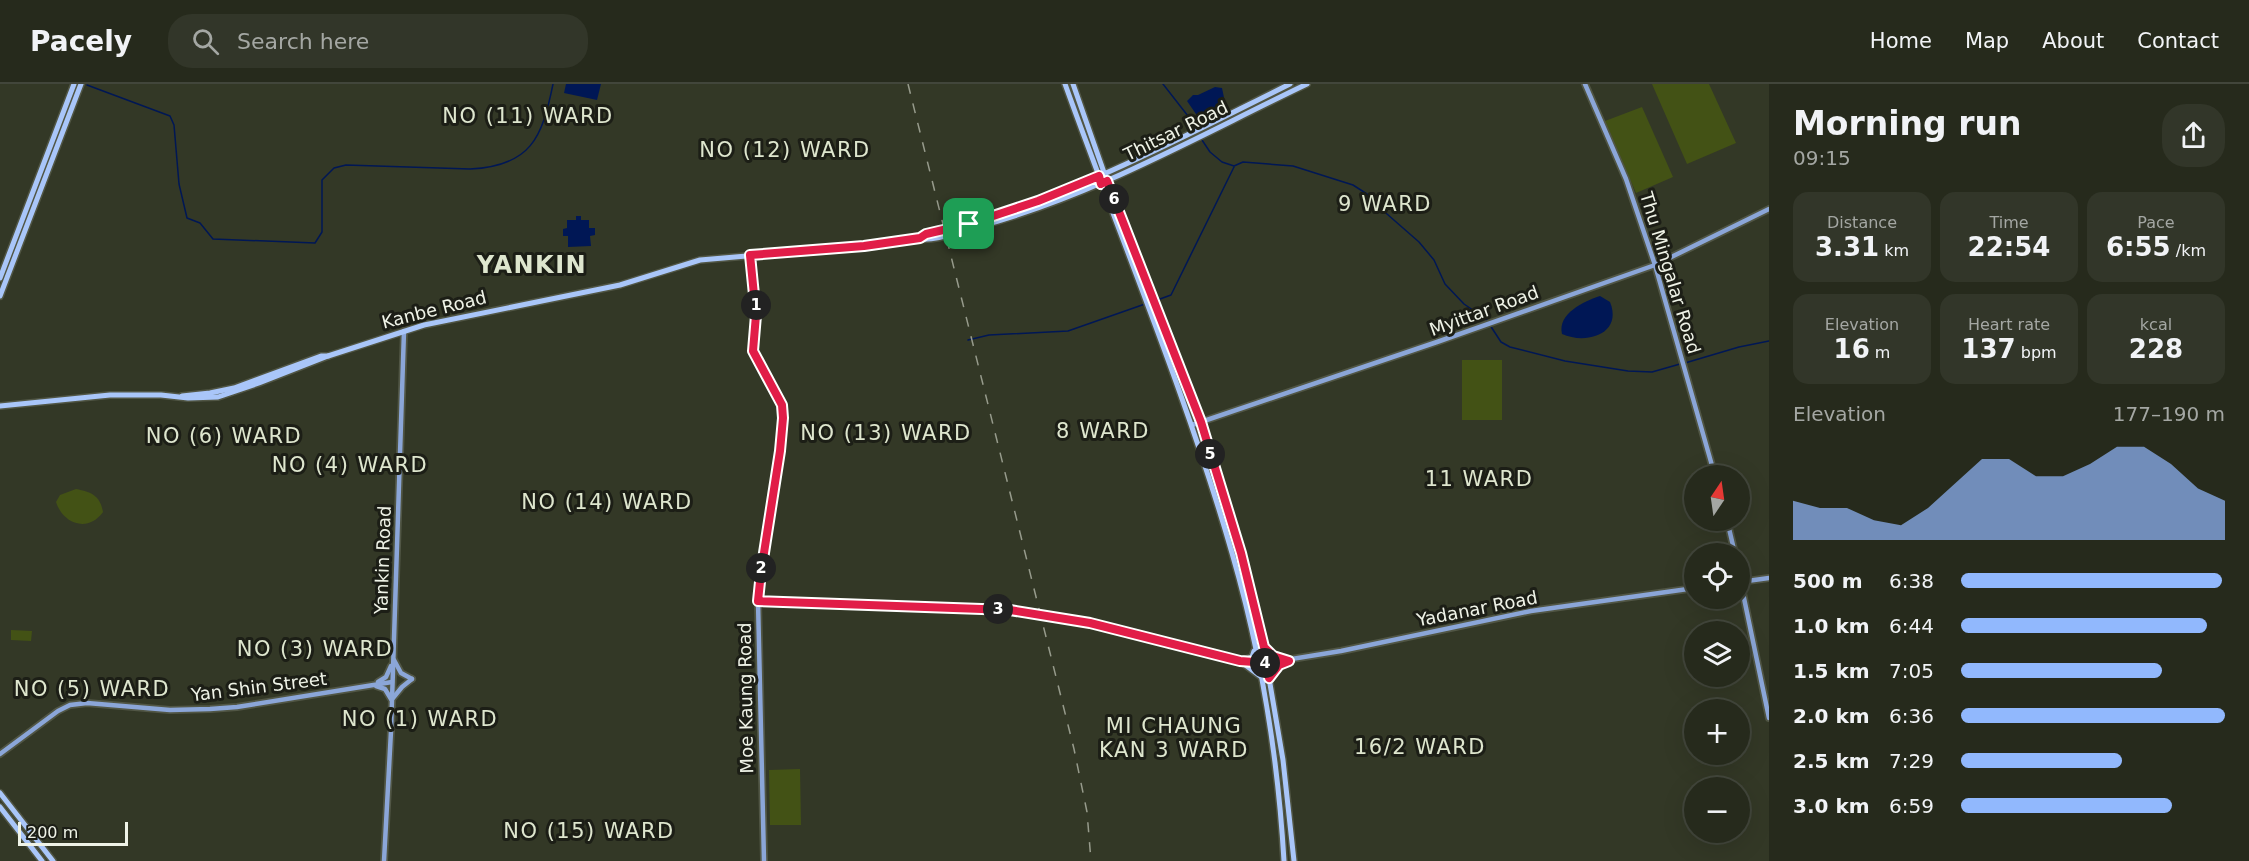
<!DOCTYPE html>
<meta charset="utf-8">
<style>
body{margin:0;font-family:"DejaVu Sans",sans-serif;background:#323629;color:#f1f3f6;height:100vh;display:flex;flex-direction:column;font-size:22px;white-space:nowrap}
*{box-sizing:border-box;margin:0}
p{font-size:20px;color:#a4a7a3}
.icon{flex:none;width:33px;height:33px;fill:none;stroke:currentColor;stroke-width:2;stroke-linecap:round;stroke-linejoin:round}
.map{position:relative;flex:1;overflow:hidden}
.panel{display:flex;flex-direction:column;background:#262a1c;width:480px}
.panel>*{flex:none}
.needle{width:39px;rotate:13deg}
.fabs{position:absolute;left:1684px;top:381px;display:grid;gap:12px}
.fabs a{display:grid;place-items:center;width:66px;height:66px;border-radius:50%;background:#262a1c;box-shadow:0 6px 24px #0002,0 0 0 2px #42463b;font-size:30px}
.scale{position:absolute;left:18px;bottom:15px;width:110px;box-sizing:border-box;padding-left:6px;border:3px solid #eff3e7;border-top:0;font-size:16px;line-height:21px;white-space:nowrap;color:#eff3e7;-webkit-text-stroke:4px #1c1e16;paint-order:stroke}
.pin{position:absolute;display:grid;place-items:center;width:51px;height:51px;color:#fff;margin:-26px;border-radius:12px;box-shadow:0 3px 9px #0006}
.km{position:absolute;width:30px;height:30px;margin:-15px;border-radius:50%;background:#222;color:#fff;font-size:16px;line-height:30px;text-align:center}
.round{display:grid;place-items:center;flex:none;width:63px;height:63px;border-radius:24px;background:#323629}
.overview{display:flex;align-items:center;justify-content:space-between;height:102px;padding:0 24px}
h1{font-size:33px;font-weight:800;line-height:45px}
.metrics{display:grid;grid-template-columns:repeat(3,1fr);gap:9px;height:102px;padding:6px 24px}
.metrics div{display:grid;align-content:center;border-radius:15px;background:#323629;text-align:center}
.metrics b{font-size:26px;font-weight:800}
.metrics small{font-size:16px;font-weight:400}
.metrics p{font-size:16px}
.chart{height:168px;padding:12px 24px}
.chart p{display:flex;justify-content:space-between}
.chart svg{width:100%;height:108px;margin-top:6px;fill:#91b8fd;opacity:.7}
ul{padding:0 24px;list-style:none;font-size:20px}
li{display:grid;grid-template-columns:96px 72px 1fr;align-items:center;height:45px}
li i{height:15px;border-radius:8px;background:#91b8fd}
header{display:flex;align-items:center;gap:36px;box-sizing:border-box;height:84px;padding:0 30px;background:#262a1c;border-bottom:2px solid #42463b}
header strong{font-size:28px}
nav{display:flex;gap:33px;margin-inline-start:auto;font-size:21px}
.search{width:420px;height:54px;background:#323629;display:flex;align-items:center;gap:15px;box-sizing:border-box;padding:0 21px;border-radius:24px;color:#a4a7a3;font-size:22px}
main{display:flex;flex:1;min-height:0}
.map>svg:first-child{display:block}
</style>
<header>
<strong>Pacely</strong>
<div class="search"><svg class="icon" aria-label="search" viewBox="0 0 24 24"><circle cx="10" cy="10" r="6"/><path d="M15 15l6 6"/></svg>Search here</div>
<nav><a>Home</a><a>Map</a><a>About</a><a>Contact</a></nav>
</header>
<main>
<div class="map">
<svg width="1769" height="777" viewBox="0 0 1769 777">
<rect width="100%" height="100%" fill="#333826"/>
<!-- green -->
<g fill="#435215">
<polygon points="1652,0 1709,0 1736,59 1687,80"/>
<polygon points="1642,23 1673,93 1636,109 1605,37"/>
<rect x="1462" y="276" width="40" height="60"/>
<path d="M76,405C92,408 100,412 103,428C88,449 63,440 56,418L60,411Z"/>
<polygon points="11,546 32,547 31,557 11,556"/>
<polygon points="800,685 801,741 770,741 769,686"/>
</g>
<!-- water -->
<g fill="#001755">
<polygon points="566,0 601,0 597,16 564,9"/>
<polygon points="1215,3 1222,4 1226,23 1198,33 1187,17 1193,11 1198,11"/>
<polygon points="576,132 581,132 581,136 589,136 589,144 595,144 595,151 590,152 591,162 568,163 568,152 563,152 563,145 567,144 567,136 576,136"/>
<path d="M1600,212L1610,218C1623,250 1586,261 1562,250C1557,230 1584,217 1600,212Z"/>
</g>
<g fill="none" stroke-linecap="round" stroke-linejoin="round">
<!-- stream -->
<g stroke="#001755" stroke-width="1.5">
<polyline points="1163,0 1195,41"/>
<path d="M87,1L170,32L174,41L179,100L187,134L200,139L213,155L315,159L322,148V96L334,84L346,81L470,85C531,82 542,54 553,0"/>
<polyline points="1202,56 1210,68 1222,78 1234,82 1243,78 1293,82 1353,101 1367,110 1379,123 1419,158 1434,176 1445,200 1464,220 1486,235 1501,258 1510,263 1565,277 1628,287 1652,288 1680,280"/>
<polyline points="1149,219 1171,211 1234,83"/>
<polyline points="968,256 989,251 1068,247 1145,220"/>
<polyline points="1685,279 1739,263 1769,257"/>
</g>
<!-- secondary casing -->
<g stroke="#515645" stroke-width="8">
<g id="secondary">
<polyline points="1585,0 1626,95 1655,181 1715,392"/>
<polyline points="750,171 756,231 753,267 782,321 783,334 780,367 761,488 758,517 764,777"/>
<polyline points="1192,341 1437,258 1655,181 1769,125"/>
<polyline points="1727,436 1735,470"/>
<polyline points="1740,495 1769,634"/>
<polyline points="1740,498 1769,494"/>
<polyline points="758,517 1009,526 1090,539 1240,577 1267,579 1341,567 1531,527 1695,504"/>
<polyline points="394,576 401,589 412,595"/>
<polyline points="378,598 386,593 391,582"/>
<polyline points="376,602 385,605 391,615"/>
<polyline points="393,614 402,603 412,595"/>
<polyline points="0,670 58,627 70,621 87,619 170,626 210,625 237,623 392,598"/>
<polyline points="384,777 391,647 404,247"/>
</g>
</g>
<!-- primary casing -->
<g stroke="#515645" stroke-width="8">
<g id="primary">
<path d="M1065,0C1121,156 1186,309 1232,469C1261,569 1278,674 1284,777"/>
<polyline points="1073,0 1107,97 1201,338 1241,469 1269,594 1283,676 1294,777"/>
<path d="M919,155L926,150C1055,122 1173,58 1290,0"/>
<polyline points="0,194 74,0"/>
<polyline points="0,212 81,0"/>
<polyline points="182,312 210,309 234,304 321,272 328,272"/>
<path d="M0,322L110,311H161L188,314L218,313L259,299L328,272L424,241L620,201L700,176L864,162L919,155C938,157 959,147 977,143C1094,112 1198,52 1307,0"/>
<polyline points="1264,564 1273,572 1289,577"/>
<polyline points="1240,577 1260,592"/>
<polyline points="1240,577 1252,573 1254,567"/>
<polyline points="1269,594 1279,581 1289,577"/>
<polyline points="0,709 53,777"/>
<polyline points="0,723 42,777"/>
</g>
</g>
<!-- secondary -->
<use href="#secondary" stroke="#8ba6d8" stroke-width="4.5"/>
<!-- primary -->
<use href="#primary" stroke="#a9c6f9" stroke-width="5"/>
<!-- rail -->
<polyline stroke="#979b8c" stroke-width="1.5" stroke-dasharray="10 10" stroke-linecap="butt" points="908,0 1074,665 1087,728 1091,777"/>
</g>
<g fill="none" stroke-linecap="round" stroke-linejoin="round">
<!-- route casing -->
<g stroke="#fff" stroke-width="12">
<polygon id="route" points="1099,92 1101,100 1107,97 1201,338 1241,469 1264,563 1273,572 1289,577 1279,581 1269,594 1267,579 1240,577 1090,539 1010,526 758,517 761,488 780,367 783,334 782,321 753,267 756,231 750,171 864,162 920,154 926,150 969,140 1038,117"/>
</g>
<!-- route -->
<use href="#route" stroke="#e11d48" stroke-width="8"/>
</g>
<g text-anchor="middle" stroke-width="6" stroke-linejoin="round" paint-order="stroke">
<!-- street labels -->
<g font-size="18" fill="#eff3e7" stroke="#1c1e16">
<text transform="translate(1176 47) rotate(-26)" y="6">Thitsar Road</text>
<text transform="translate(1670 189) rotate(73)" y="6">Thu Mingalar Road</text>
<text transform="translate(434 226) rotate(-14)" y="6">Kanbe Road</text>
<text transform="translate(1484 227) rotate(-20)" y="6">Myittar Road</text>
<text transform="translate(383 476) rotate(-88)" y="6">Yankin Road</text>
<text transform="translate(1477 525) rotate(-11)" y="6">Yadanar Road</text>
<text transform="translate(259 603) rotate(-7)" y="6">Yan Shin Street</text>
<text transform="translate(746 614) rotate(-91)" y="6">Moe Kaung Road</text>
</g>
<!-- quarter labels -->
<g font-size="21" letter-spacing="1.5" fill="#dee6ce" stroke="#1c1e16">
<text x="528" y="39">NO (11) WARD</text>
<text x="785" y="73">NO (12) WARD</text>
<text x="1385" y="127">9 WARD</text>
<text x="1103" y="354">8 WARD</text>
<text x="886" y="356">NO (13) WARD</text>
<text x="224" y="359">NO (6) WARD</text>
<text x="350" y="388">NO (4) WARD</text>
<text x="1479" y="402">11 WARD</text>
<text x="607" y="425">NO (14) WARD</text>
<text x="315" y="572">NO (3) WARD</text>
<text x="92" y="612">NO (5) WARD</text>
<text x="420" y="642">NO (1) WARD</text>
<text x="1174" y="649">MI CHAUNG<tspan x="1174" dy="24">KAN 3 WARD</tspan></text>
<text x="1420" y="670">16/2 WARD</text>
<text x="589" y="754">NO (15) WARD</text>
</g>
<!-- district labels -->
<g font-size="24" font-weight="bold" letter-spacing="1.5" fill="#dee6ce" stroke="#1c1e16">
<text x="532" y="189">YANKIN</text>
</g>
</g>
</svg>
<div class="fabs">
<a><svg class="needle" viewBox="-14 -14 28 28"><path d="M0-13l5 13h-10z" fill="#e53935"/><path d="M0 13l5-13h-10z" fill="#a4a7a3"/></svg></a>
<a><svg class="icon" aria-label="locate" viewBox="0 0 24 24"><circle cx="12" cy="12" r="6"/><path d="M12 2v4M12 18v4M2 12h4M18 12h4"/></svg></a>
<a><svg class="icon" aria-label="layers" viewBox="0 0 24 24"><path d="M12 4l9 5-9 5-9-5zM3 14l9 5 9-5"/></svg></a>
<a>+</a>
<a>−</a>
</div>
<div class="scale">200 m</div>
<div class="pin" style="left:969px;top:140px;background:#1e9e55"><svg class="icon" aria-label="arrive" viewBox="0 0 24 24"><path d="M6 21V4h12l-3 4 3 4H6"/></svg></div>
<b class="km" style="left:756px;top:221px">1</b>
<b class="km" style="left:761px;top:484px">2</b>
<b class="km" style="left:998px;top:525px">3</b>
<b class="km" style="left:1265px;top:579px">4</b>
<b class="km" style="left:1210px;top:370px">5</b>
<b class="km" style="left:1114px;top:115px">6</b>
</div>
<section class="panel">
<div class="overview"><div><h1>Morning run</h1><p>09:15</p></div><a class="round"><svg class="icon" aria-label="share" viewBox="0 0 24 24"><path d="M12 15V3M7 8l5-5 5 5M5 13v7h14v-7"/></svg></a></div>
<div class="metrics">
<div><p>Distance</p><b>3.31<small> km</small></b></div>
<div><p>Time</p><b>22:54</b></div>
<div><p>Pace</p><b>6:55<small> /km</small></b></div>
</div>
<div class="metrics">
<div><p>Elevation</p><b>16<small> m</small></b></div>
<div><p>Heart rate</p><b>137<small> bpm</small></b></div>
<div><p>kcal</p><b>228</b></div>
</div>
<div class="chart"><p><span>Elevation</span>177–190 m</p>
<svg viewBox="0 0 160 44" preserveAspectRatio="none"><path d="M0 44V28L10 31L20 31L30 36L40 38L50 31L60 21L70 11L80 11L90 18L100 18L110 13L120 6L130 6L140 13L150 23L160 28V44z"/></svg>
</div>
<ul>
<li><b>500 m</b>6:38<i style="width:99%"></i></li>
<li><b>1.0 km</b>6:44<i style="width:93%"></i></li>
<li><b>1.5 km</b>7:05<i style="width:76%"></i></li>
<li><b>2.0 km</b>6:36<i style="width:100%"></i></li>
<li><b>2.5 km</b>7:29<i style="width:61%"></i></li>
<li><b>3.0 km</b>6:59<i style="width:80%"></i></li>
</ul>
</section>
</main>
